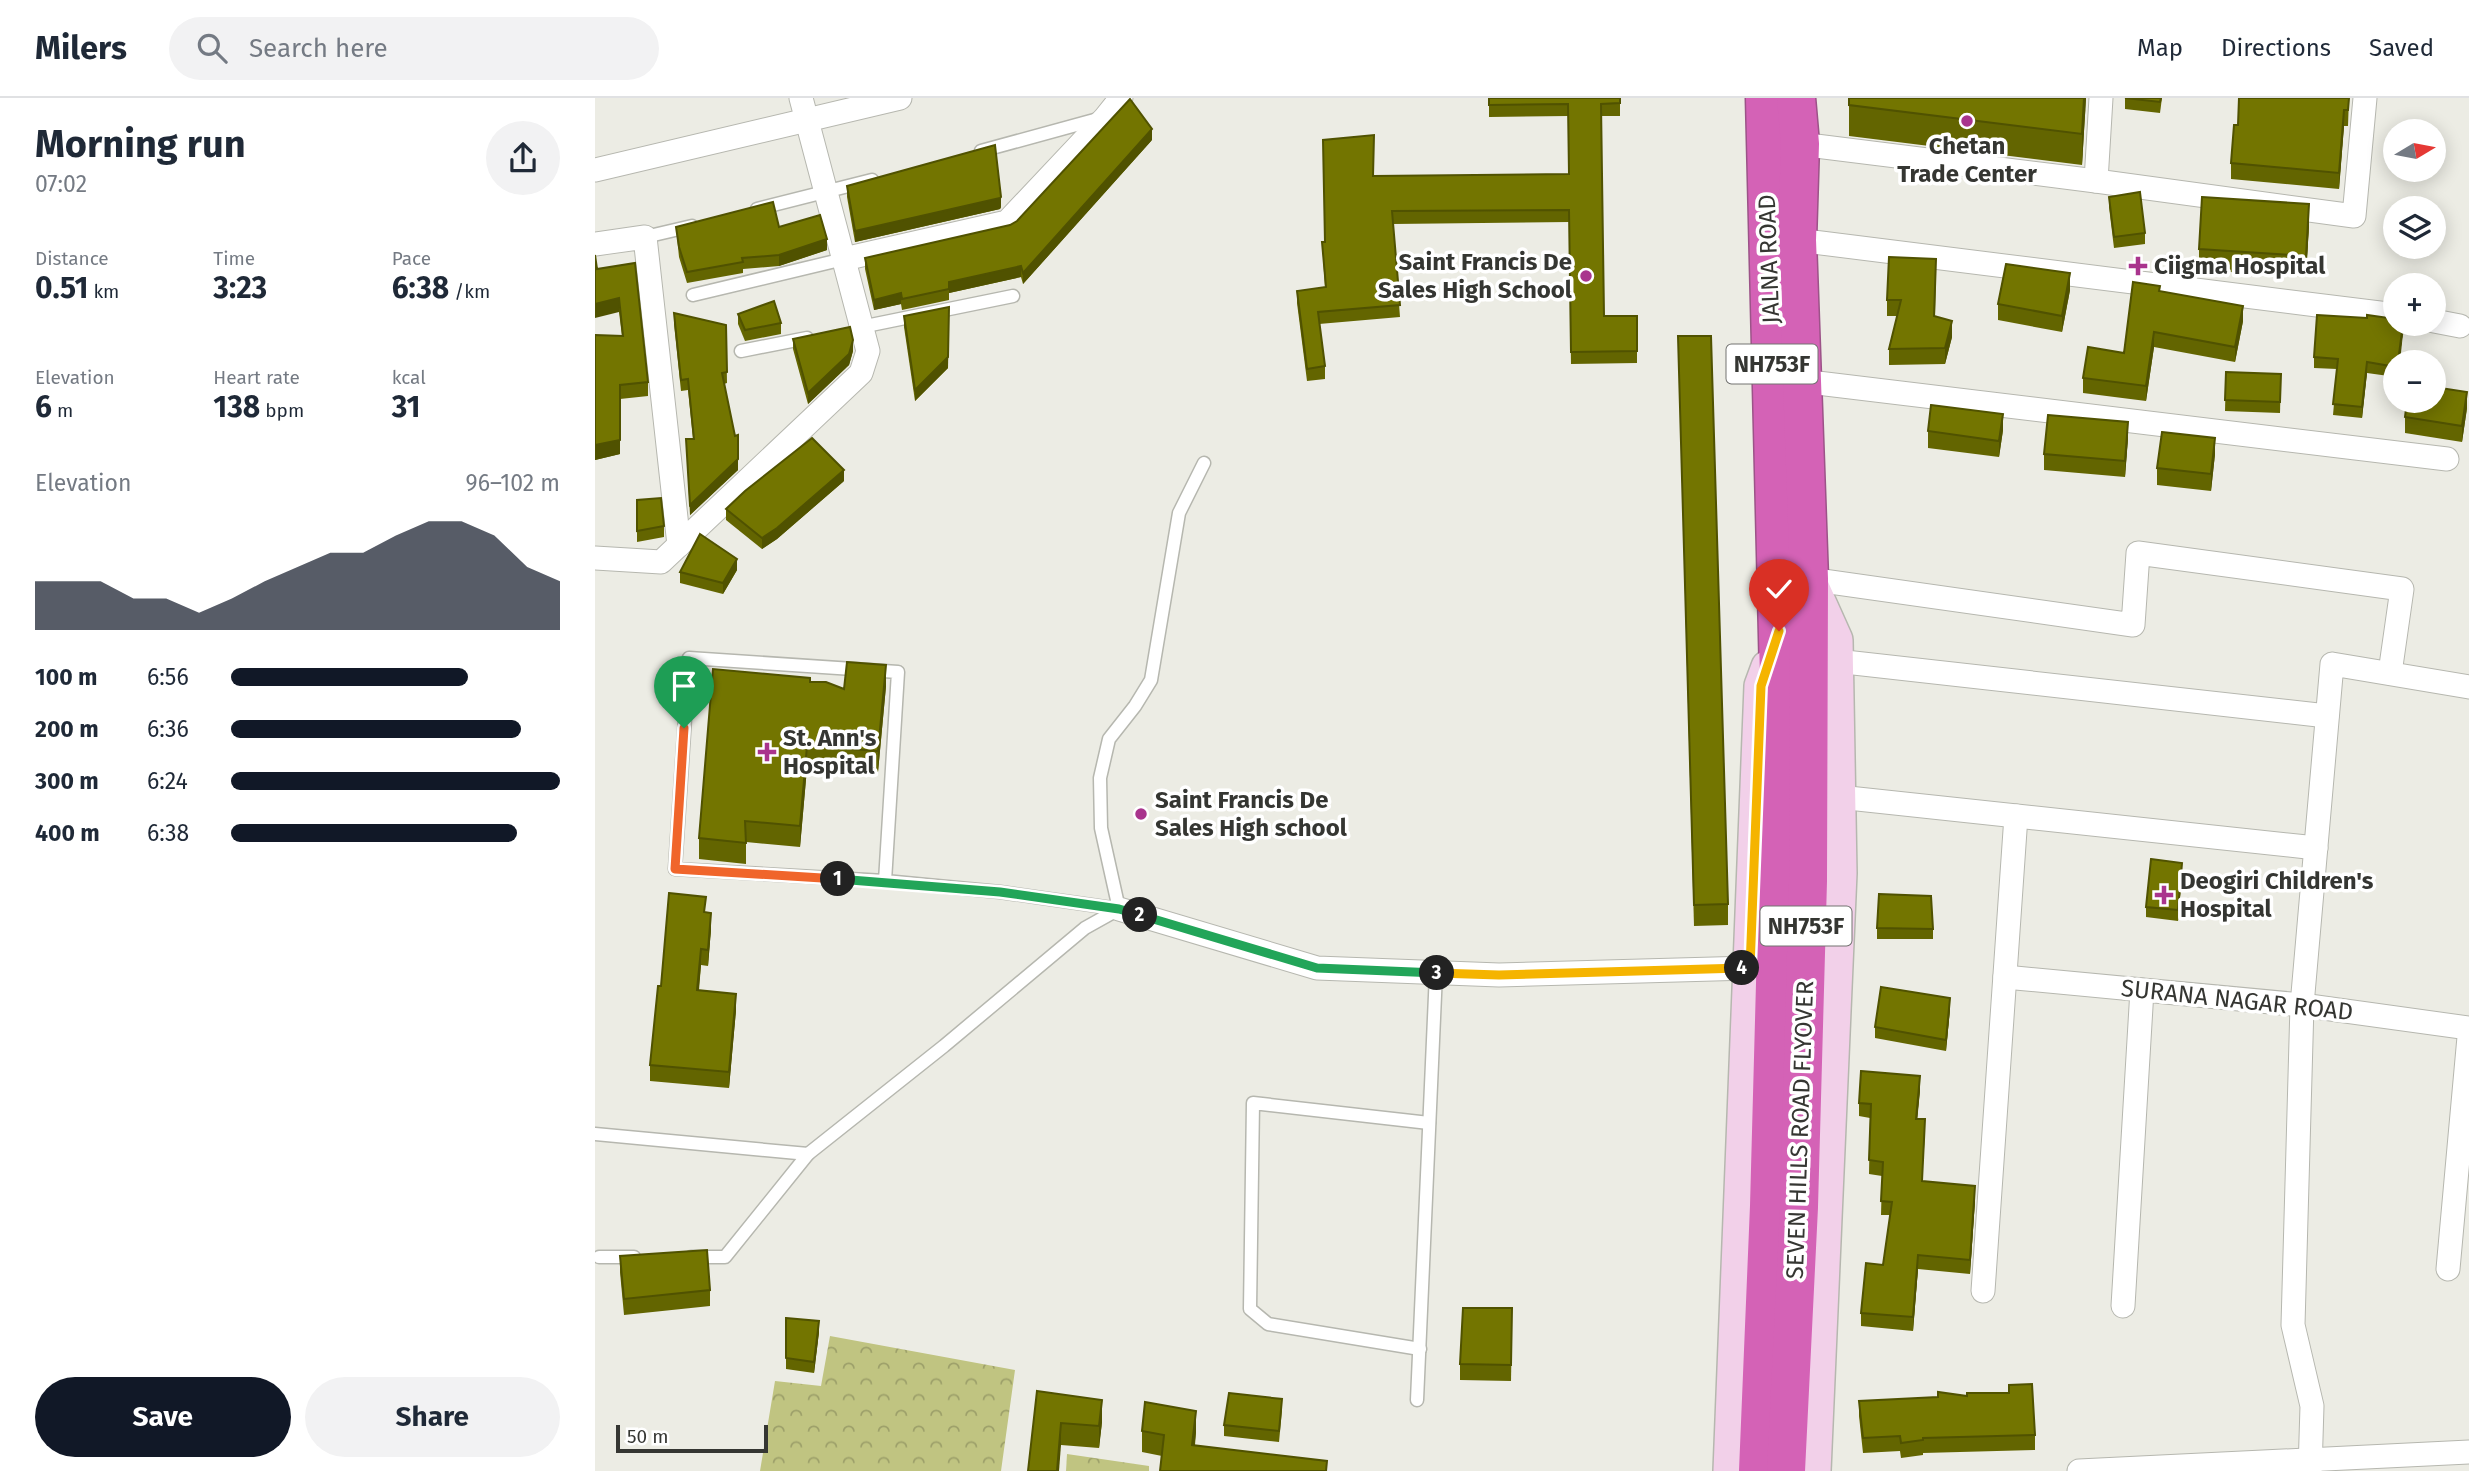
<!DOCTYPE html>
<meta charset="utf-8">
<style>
body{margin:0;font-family:"Fira Sans",sans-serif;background:#f2f2f3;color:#1f2937;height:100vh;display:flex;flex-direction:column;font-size:26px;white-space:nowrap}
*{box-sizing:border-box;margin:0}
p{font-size:23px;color:#747a83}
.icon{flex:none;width:38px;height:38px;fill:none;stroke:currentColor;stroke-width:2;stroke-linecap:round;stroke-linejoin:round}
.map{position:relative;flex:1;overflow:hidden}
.side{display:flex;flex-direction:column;background:#fff;width:595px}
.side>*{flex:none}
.needle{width:46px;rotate:80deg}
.fabs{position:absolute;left:1788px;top:21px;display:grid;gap:14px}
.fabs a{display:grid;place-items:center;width:63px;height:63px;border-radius:50%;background:#fff;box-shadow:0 4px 18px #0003;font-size:35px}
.scale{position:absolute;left:21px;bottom:18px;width:152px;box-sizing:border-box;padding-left:7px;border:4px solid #353632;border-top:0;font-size:19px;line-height:24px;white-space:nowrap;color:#353632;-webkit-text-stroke:5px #fff;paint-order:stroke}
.pin{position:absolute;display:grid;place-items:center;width:60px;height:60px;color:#fff;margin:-72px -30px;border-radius:50% 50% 50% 0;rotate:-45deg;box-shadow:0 0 7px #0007}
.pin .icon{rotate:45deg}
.km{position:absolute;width:35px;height:35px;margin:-18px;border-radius:50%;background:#222;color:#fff;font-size:19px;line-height:35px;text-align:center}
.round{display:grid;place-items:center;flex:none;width:74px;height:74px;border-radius:37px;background:#f2f2f3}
.headline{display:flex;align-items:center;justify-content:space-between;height:119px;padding:0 35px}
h1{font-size:38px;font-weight:700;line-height:52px}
.metrics{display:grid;grid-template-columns:repeat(3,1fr);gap:10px;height:119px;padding:7px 35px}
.metrics div{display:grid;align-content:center}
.metrics b{font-size:30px;font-weight:700}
.metrics small{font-size:19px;font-weight:400}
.metrics p{font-size:19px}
.chart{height:196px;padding:14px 35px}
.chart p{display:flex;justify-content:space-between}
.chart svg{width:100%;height:126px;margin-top:7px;fill:#111827;opacity:.7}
.primary-button{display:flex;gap:14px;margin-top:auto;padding:14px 35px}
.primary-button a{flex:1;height:80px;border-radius:42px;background:#111827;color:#fff;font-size:28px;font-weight:700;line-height:80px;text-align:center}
.primary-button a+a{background:#f2f2f3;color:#1f2937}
ul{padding:0 35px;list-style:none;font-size:23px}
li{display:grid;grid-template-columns:112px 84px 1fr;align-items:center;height:52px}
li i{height:18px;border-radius:9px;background:#111827}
header{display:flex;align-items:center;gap:42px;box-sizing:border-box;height:98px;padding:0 35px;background:#fff;border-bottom:2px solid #e0e1e3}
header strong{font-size:33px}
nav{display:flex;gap:38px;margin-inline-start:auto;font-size:24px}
.search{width:490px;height:63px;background:#f2f2f3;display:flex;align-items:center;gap:18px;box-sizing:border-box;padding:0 24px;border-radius:38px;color:#747a83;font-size:26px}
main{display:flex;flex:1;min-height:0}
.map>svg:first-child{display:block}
</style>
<header>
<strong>Milers</strong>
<div class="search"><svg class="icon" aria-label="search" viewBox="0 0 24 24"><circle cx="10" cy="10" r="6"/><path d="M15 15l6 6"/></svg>Search here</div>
<nav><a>Map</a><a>Directions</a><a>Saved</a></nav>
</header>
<main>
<section class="side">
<div class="headline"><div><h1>Morning run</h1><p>07:02</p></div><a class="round"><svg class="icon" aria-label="share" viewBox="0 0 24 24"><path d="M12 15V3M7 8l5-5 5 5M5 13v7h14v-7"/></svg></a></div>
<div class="metrics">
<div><p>Distance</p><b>0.51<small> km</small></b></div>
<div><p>Time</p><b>3:23</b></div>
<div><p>Pace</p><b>6:38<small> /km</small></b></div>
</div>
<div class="metrics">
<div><p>Elevation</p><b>6<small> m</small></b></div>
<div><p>Heart rate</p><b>138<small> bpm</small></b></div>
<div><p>kcal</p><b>31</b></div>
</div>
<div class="chart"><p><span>Elevation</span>96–102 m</p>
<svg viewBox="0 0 160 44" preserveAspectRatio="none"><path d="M0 44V27L10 27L20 27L30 33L40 33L50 38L60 33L70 27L80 22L90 17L100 17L110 11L120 6L130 6L140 11L150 22L160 27V44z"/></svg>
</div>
<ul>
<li><b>100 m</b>6:56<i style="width:72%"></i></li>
<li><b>200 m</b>6:36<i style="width:88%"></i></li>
<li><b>300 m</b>6:24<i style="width:100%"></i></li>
<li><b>400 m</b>6:38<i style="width:87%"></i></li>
</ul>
<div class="primary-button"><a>Save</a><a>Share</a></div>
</section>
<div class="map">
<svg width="1874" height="1373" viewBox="0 0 1874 1373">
<defs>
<pattern id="park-crowns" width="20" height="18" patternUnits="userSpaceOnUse" patternTransform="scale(1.75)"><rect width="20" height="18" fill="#c0c481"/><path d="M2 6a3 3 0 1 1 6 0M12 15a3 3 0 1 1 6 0" fill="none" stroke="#9da06a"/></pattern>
</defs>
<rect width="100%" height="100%" fill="#ecece4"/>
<!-- park -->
<g fill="url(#park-crowns)">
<polygon points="235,1238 420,1272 406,1373 165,1373 180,1283 226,1288"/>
<polygon points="472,1356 554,1368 554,1373 471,1373"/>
</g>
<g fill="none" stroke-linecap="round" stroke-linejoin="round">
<!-- lane casing -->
<g stroke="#b6b7af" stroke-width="15">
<g id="lane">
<polyline points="386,53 503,21"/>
<polyline points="162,111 277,82"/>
<polyline points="50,139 97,128"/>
<polyline points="98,197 249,161"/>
<polyline points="261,230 418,198"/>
<polyline points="146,253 212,240"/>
<polyline points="290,783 303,574 94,560 80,771 290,783 405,794 524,811"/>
<polyline points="524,811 506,730 505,680 514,641 540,608 556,582 584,415 609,365"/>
<polyline points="0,1036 213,1056"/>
<polyline points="4,1159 39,1159"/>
<polyline points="96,1159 130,1159 213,1056 349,948 490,830 524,811"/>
<polyline points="825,1251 673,1226 655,1211 658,1005 834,1025"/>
<polyline points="822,1302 841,875"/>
</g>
</g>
<!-- street casing -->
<g stroke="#b6b7af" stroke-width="25">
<g id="street">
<polyline points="1506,0 1501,83 1759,118 1770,0"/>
<polyline points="1205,46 1501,83"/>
<polyline points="0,72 305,0"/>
<polyline points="1202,142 1801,217"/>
<polyline points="0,146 50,139 84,447"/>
<polyline points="249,161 412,124 510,20 526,0"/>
<polyline points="1839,223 1865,228"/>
<polyline points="1206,283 1852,361"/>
<polyline points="0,460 66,464 266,275 273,253 206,0"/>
<polyline points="1214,481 1538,527 1543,455 1807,491 1795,575"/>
<polyline points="1241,563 1732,618"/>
<polyline points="1244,699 1721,750"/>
<polyline points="524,811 722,870 904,877 1155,870"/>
<polyline points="1410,879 1707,907 1874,930"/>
<polyline points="1853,1171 1874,939"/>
<polyline points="1388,1193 1421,718"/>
<polyline points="1528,1208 1547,892"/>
<polyline points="1484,1373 1874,1354"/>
<polyline points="1715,1373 1717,1308 1698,1227 1707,907 1737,566 1874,589"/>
</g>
</g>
<!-- secondary casing -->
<g stroke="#b6b7af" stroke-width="36">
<g id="secondary">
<polyline points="1215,484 1241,542 1245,775 1219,1373"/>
<polyline points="1135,1373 1166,588 1173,569"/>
</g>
</g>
<!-- highway casing -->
<g stroke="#9c5388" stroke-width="41">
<g id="highway">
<polyline points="1163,1373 1174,1108 1186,663 1170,0"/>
<polyline points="1191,1373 1204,1109 1213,783 1214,481 1202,142 1205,46 1201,0"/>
</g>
</g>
<!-- lane -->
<use href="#lane" stroke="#fff" stroke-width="12"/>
<!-- street -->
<use href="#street" stroke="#fff" stroke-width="23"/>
<!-- secondary -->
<use href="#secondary" stroke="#f2d0e9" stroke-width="33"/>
<!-- highway -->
<use href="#highway" stroke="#d462b6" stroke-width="38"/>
</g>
<!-- wall -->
<g fill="#636500">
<polygon points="894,0 1025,0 1025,18 1006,18 1009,218 1042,218 1042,265 976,266 974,124 798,126 805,219 724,226 730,268 730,281 712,283 702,205 702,193 730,190 727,144 730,144 779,78 973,76 973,18 894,19"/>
<polygon points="1254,0 1491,0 1487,67 1254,38"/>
<polygon points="1530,0 1567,0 1565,15 1530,11"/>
<polygon points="1754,0 1753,28 1749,28 1744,91 1636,81 1636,65 1643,27"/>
<polygon points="557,42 428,186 426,179 354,195 354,202 307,212 306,206 279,212 270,171 270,160 415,127"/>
<polygon points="252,88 406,109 405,111 260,144 252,99"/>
<polygon points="1514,99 1550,135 1550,146 1519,150 1514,109"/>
<polygon points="1714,127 1711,179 1604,172 1604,151"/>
<polygon points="81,129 184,129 232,152 184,168 148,171 148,175 92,185 84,159"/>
<polygon points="40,165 53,284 53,298 25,301 25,356 0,362 0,237 27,238 24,214 2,171"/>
<polygon points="1341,177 1340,219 1357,239 1350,266 1294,267 1294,251 1302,218 1292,218 1292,202"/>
<polygon points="1475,192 1467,234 1403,222 1403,206"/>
<polygon points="1565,193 1648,223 1640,264 1559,249 1551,303 1488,295 1488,280 1529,255"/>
<polygon points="79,215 131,227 132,285 129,286 143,372 95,417 91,341 98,341 93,292 86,293 79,226"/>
<polygon points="143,216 186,225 186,236 150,243 143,226"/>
<polygon points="309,218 353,270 320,303 309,229"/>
<polygon points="1809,233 1801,264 1801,279 1772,275 1767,320 1738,317 1742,271 1719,270 1719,259"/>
<polygon points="1083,238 1133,806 1133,827 1099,828"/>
<polygon points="198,241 258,253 254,267 213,306 198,251"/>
<polygon points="1631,274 1686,276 1685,315 1630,313"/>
<polygon points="1872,310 1867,344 1810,335 1810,319"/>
<polygon points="1408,332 1404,359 1333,350 1333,333"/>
<polygon points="1533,340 1530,379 1449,372 1449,356"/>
<polygon points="1620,356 1616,393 1562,387 1562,370"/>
<polygon points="249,383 182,441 167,451 131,422 131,411"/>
<polygon points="42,402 69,428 69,439 42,444"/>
<polygon points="142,472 128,496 85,485 85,474"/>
<polygon points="215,584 249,591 291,588 283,674 212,670 205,749 151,744 151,766 104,761 104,740"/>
<polygon points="1587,775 1583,823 1551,819 1551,809"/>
<polygon points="111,814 116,831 113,868 106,867 104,892 141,912 134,990 55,983 55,967 66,888"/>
<polygon points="1282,830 1338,831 1338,841 1282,841"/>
<polygon points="1355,911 1351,953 1280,940 1280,929"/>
<polygon points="1325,992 1322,1021 1330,1035 1327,1083 1380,1102 1375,1176 1323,1171 1318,1233 1266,1228 1266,1215 1288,1167 1295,1117 1286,1117 1287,1078 1274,1076 1275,1020 1264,1018 1264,1005"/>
<polygon points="25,1158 115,1192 115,1208 29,1217 25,1174"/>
<polygon points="191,1220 224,1234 219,1275 191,1271"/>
<polygon points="917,1226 916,1283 865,1282 865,1266"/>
<polygon points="442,1293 507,1324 504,1350 466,1347"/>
<polygon points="1264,1303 1440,1337 1440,1352 1328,1355 1328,1357 1306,1360 1305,1353 1268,1355 1264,1318"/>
<polygon points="687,1312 684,1344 629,1338 629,1327"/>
<polygon points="547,1333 601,1334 600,1347 732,1373 567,1358 547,1354"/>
</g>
<!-- shaded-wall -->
<g fill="#505200">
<polygon points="1489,0 1491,0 1487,67 1487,36"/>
<polygon points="1749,12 1749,28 1744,91 1744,75"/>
<polygon points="557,31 557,42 428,186 428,175"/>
<polygon points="406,99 406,109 405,111 260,144 260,133"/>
<polygon points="1714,106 1714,127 1711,179 1711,158"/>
<polygon points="232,141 232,152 184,168 184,157"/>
<polygon points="426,168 426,179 354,195 354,184"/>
<polygon points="1475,175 1475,192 1467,234 1467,218"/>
<polygon points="306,195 306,206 279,212 279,202"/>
<polygon points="24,200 24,214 0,220 0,206"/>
<polygon points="1648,208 1648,223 1640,264 1640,249"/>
<polygon points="354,220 353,270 320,303 320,292"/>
<polygon points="1357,223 1357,239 1350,266 1350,250"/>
<polygon points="1809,226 1805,264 1803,264"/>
<polygon points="1559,234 1559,249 1551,303 1551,288"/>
<polygon points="258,242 258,253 254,267 213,306 213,295"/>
<polygon points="1772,264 1772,275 1767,320 1767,309"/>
<polygon points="25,287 25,356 0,362 0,347"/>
<polygon points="1872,294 1872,310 1867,344 1867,328"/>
<polygon points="1408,316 1408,332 1404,359 1404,343"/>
<polygon points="1533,324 1533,340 1530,379 1530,363"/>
<polygon points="1620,340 1620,356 1616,393 1616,376"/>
<polygon points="143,361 143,372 95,417 95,407"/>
<polygon points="249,372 249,383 182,441 167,451 167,440"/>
<polygon points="142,461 142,472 128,496 128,485"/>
<polygon points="291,567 291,588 283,674 283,653"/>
<polygon points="212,648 212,670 205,749 205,728"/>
<polygon points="1587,765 1587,775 1583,823 1583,812"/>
<polygon points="116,815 116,831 113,868 113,852"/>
<polygon points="106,851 106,867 102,908 102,892"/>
<polygon points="141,896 141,912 134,990 134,974"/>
<polygon points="1355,900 1355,911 1351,953 1351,942"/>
<polygon points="1325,978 1325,992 1321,1035 1321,1021"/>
<polygon points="1380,1088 1380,1102 1375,1176 1375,1162"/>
<polygon points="1323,1157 1323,1171 1318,1233 1318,1219"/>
<polygon points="224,1223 224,1234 219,1275 219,1264"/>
<polygon points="507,1302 507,1324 504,1350 504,1328"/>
<polygon points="601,1313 601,1334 597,1368 597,1347"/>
<polygon points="466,1325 466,1347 464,1373 462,1373"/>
</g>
<!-- building -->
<g fill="#737500" stroke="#505200" stroke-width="2">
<polygon points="894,0 1025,0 1025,5 1006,6 1009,218 1042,218 1042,253 976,254 974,112 797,113 805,207 723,214 730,268 712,271 702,193 731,189 727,144 730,144 728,42 779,37 778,78 974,76 973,6 894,7"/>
<polygon points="1254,0 1489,0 1487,36 1254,7"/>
<polygon points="1530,0 1566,0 1565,4"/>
<polygon points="1644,0 1754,0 1753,12 1749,12 1744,75 1636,65 1639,27 1643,27"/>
<polygon points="535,1 557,31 428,175 426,168 354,184 354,191 307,201 306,195 279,202 270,160 415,127 422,123"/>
<polygon points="400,47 406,99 405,100 260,133 252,88"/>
<polygon points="1545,94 1550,135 1519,139 1514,99"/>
<polygon points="1607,99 1714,106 1711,158 1604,151"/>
<polygon points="178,104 184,129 225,117 232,141 184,157 147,160 148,164 92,174 84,149 81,129"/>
<polygon points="0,157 2,171 40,165 53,284 25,287 25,342 0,347 0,237 28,238 24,200 0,206"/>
<polygon points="1294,159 1341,161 1339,218 1357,223 1350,250 1294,251 1306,202 1292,202"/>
<polygon points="1411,166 1475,175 1467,218 1403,206"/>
<polygon points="1538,184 1565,188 1564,193 1648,208 1640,249 1559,234 1551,288 1488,280 1493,249 1529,255"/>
<polygon points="179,203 186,225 150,232 143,216"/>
<polygon points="354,209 353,259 320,292 309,218"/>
<polygon points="79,215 131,227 132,274 127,275 140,338 143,337 143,361 95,407 91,341 99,341 93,281 86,282"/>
<polygon points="1722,217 1772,220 1772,217 1801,221 1801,226 1808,226 1803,264 1801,264 1801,269 1772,264 1767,309 1738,306 1743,261 1719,259"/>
<polygon points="255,229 258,242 254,256 213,295 198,241"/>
<polygon points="1083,238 1116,238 1133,806 1099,807"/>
<polygon points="1631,274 1686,276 1685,304 1630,302"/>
<polygon points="1839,289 1872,294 1867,328 1810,319 1812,303 1839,303"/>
<polygon points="1336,307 1408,316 1404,343 1333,333"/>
<polygon points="1453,317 1533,324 1530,363 1449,356"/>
<polygon points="1567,334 1620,340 1616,376 1562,370"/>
<polygon points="217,340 249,372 182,430 167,440 131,411 150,393"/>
<polygon points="66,400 69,428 42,433 42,402"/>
<polygon points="105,436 142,461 128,485 85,474"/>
<polygon points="252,564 291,567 283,653 212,648 205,728 150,723 151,745 104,740 118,571 215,580 215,584 231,584 249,591"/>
<polygon points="1556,761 1587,765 1583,812 1551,809"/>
<polygon points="74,795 111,799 109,814 116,815 113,852 106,851 102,892 141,896 134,974 55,967 63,888 66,888"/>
<polygon points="1284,796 1336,798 1338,831 1282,830"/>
<polygon points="1286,889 1355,900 1351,942 1280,929"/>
<polygon points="1266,973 1325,978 1321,1021 1330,1021 1327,1083 1380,1088 1375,1162 1323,1157 1318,1219 1266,1215 1271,1165 1288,1167 1297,1104 1286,1103 1288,1064 1274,1062 1276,1006 1264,1005"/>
<polygon points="112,1152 115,1192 29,1201 25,1158"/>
<polygon points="868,1210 917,1210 916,1267 865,1266"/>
<polygon points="191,1220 224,1223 219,1264 191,1260"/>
<polygon points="1437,1286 1440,1337 1328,1340 1328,1342 1306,1345 1305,1338 1268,1340 1264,1303 1343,1299 1343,1294 1372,1298 1372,1295 1414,1295 1414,1287"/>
<polygon points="442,1293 507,1302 504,1328 466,1325 462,1373 433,1373"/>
<polygon points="634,1295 687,1301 684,1333 629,1327"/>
<polygon points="550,1304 601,1313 597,1347 732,1363 731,1373 565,1373 569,1337 547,1333"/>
</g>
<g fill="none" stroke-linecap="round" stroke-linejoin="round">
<!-- split-1 casing -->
<g stroke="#fff" stroke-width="14">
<polyline id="split-1" points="89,630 80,771 243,781"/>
</g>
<!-- split-2 casing -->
<g stroke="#fff" stroke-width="14">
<polyline id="split-2" points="243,781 405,794 524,811 545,817"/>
</g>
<!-- split-3 casing -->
<g stroke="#fff" stroke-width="14">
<polyline id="split-3" points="545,817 722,870 842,875"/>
</g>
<!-- split-4 casing -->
<g stroke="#fff" stroke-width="14">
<polyline id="split-4" points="842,875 904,877 1147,870"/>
</g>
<!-- split-5 casing -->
<g stroke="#fff" stroke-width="14">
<polyline id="split-5" points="1147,870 1155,870 1166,588 1184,533"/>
</g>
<!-- split-1 -->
<use href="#split-1" stroke="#f0652b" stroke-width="9"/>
<!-- split-2 -->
<use href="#split-2" stroke="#22a559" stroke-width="9"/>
<!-- split-3 -->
<use href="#split-3" stroke="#22a559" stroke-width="9"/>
<!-- split-4 -->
<use href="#split-4" stroke="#f5b400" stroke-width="9"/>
<!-- split-5 -->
<use href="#split-5" stroke="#f5b400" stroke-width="9"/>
</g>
<!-- markers -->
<g fill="#a9348d" stroke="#fff" stroke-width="2.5">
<circle cx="1372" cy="23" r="7"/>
<path d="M1539.5 157.5h7v7h7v7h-7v7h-7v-7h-7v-7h7z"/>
<circle cx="991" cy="178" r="7"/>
<path d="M168.5 643.5h7v7h7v7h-7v7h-7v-7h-7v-7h7z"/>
<circle cx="546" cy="716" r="7"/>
<path d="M1565.5 786.5h7v7h7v7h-7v7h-7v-7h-7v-7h7z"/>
</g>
<g text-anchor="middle" stroke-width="7" stroke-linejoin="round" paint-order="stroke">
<!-- shield labels -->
<g fill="#fff" stroke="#727270" stroke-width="2">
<rect x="1131.5" y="246.5" width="91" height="39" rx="5"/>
<rect x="1165.5" y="808.5" width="91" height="39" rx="5"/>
</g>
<g font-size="23" font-weight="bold" fill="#353632">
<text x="1177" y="274">NH753F</text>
<text x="1211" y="836">NH753F</text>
</g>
<!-- poi labels -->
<g font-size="24" font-weight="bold" fill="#353632" stroke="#fff" text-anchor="start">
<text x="1372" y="56" text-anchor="middle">Chetan<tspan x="1372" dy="28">Trade Center</tspan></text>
<text x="977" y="172" text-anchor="end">Saint Francis De<tspan x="977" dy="28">Sales High School</tspan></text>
<text x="1559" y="176">Ciigma Hospital</text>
<text x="188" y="648">St. Ann's<tspan x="188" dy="28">Hospital</tspan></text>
<text x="560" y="710">Saint Francis De<tspan x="560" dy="28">Sales High school</tspan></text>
<text x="1585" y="791">Deogiri Children's<tspan x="1585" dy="28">Hospital</tspan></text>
</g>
<!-- street labels -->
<g font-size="24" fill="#353632" stroke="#fff">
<text transform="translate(1174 161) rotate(-92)" y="8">JALNA ROAD</text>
<text transform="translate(1642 902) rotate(6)" y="8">SURANA NAGAR ROAD</text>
<text transform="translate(1205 1032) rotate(-88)" y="8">SEVEN HILLS ROAD FLYOVER</text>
</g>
</g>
</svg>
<div class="fabs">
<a><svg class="needle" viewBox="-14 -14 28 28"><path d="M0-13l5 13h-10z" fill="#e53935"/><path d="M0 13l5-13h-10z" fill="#747a83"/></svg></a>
<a><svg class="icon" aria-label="layers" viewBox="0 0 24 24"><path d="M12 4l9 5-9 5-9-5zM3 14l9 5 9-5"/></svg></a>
<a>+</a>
<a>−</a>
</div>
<div class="scale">50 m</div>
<div class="pin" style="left:89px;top:630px;background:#1e9e55"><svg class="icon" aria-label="arrive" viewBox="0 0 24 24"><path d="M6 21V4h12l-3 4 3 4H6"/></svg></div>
<div class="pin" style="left:1184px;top:533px;background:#d93025"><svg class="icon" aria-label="check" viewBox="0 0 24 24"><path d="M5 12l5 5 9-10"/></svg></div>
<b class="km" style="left:243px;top:781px">1</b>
<b class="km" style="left:545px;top:817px">2</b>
<b class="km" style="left:842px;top:875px">3</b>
<b class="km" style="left:1147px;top:870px">4</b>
</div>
</main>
